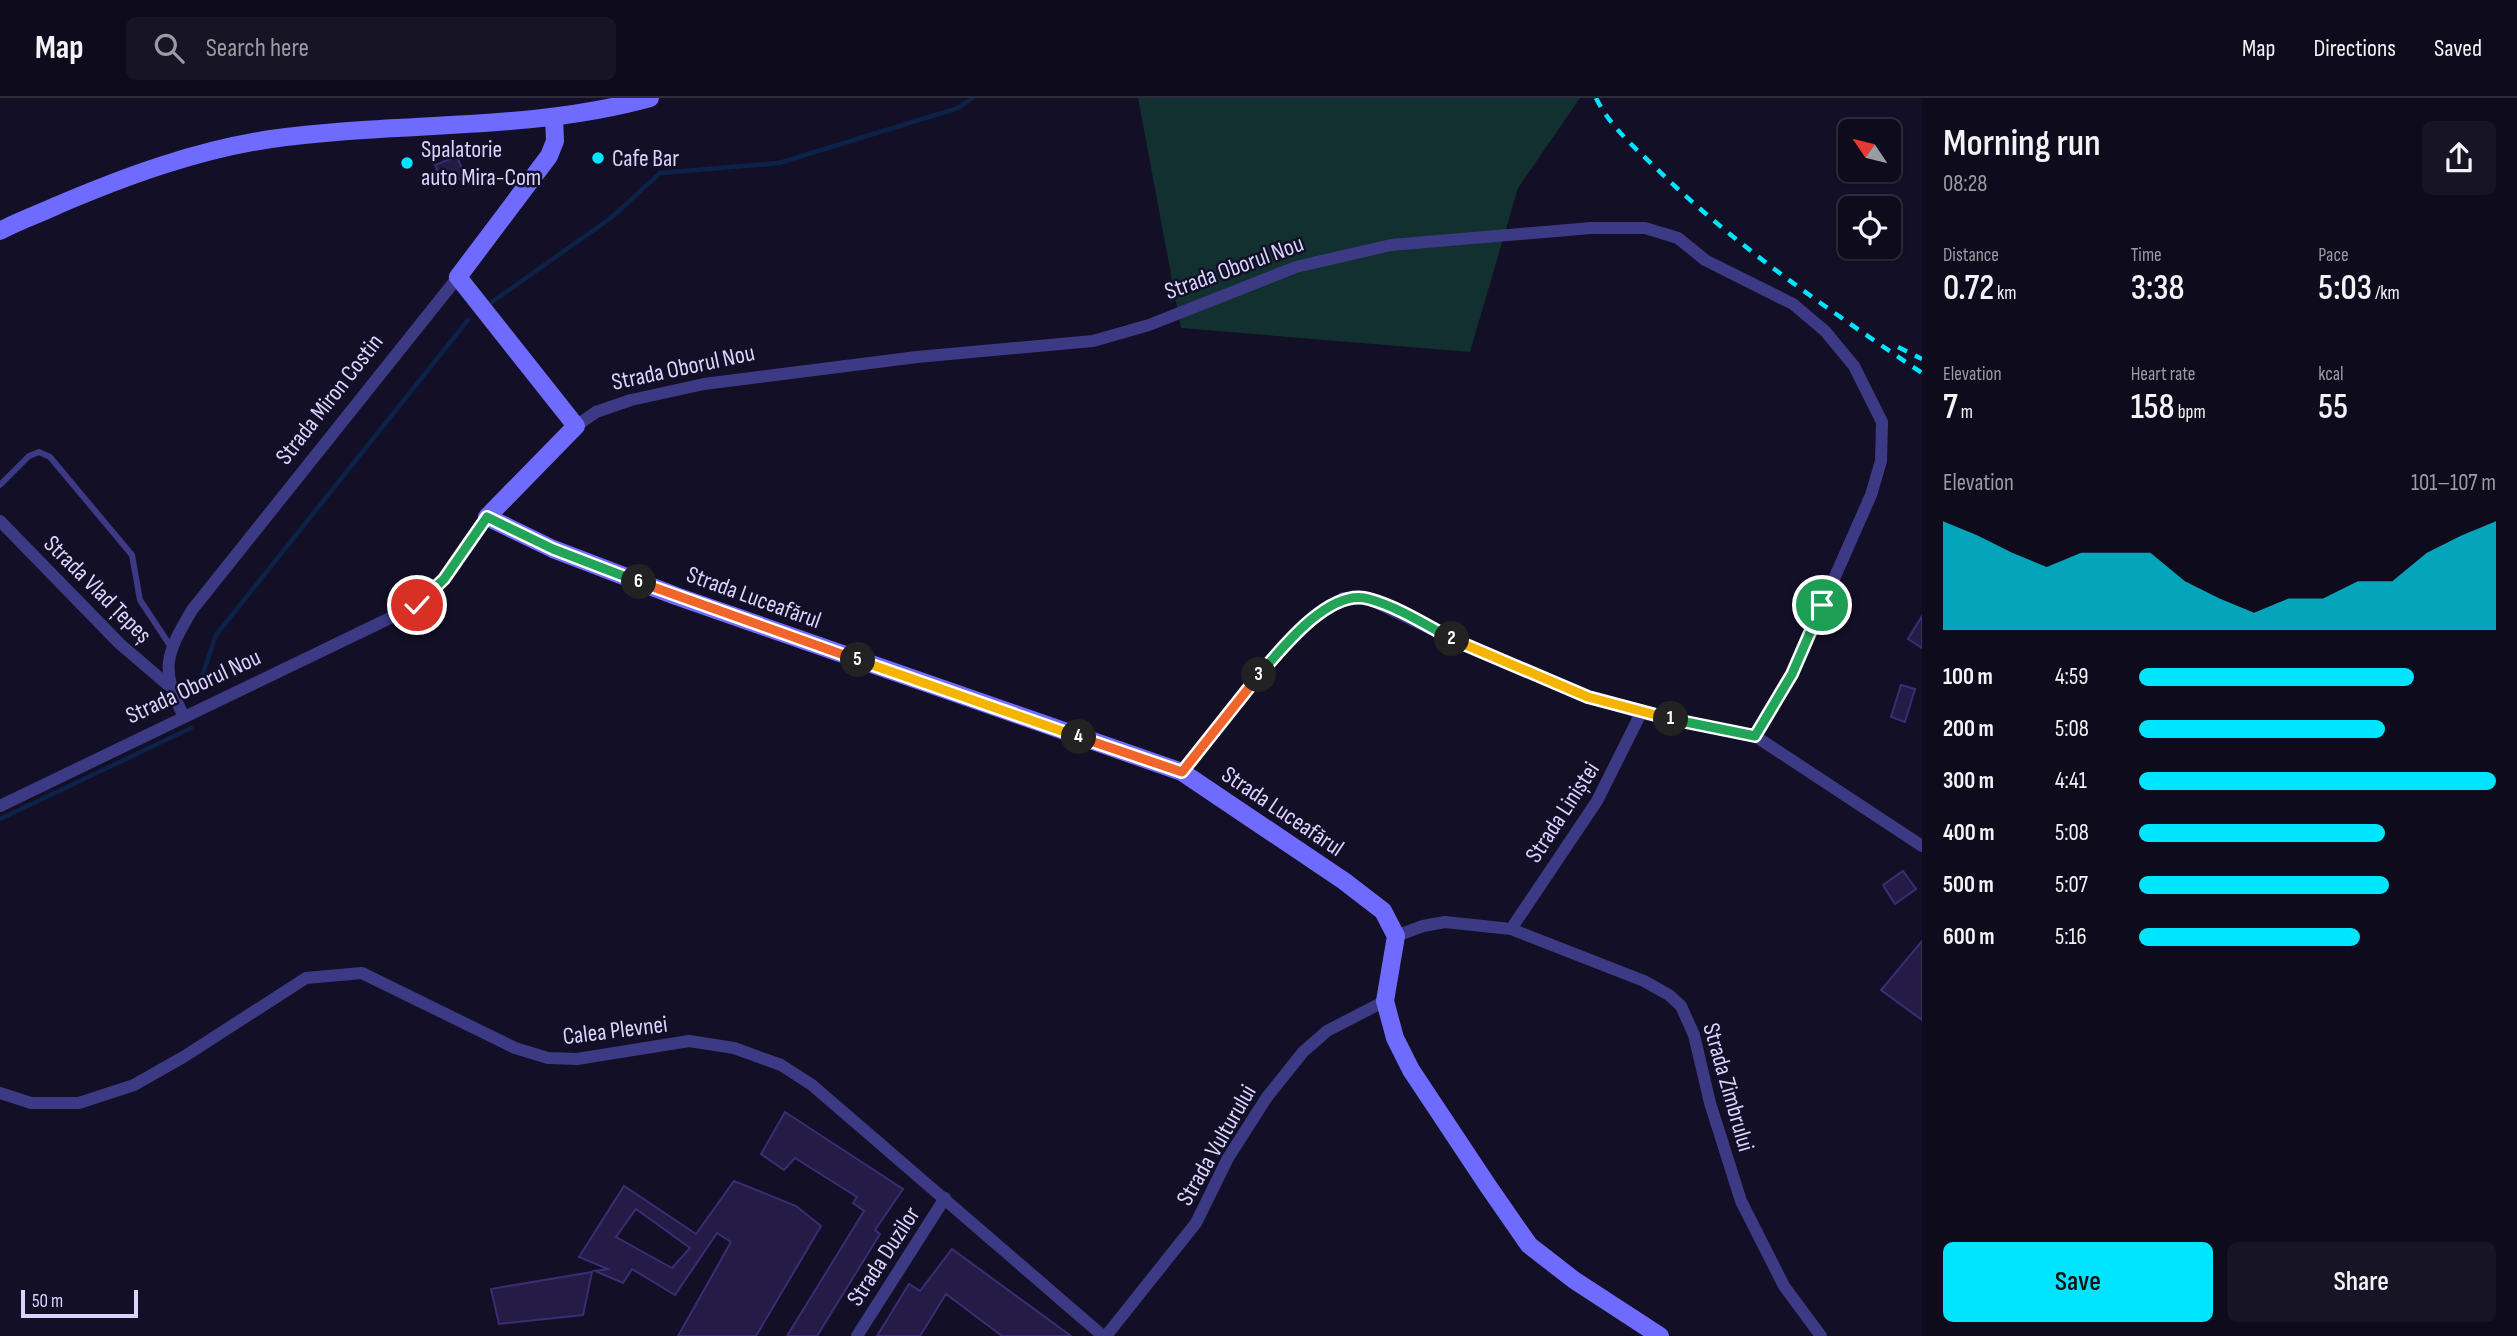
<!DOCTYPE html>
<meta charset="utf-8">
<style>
body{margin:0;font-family:"Sofia Sans Condensed",sans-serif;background:#171425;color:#f1f3f6;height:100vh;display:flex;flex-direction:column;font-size:26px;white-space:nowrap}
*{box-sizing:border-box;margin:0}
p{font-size:23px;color:#9b9ba3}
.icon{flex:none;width:38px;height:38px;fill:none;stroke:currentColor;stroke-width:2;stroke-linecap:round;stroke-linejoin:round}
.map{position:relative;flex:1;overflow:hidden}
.details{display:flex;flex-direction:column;background:#0e0b1c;width:595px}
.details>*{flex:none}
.needle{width:46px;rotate:305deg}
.fabs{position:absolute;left:1838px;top:21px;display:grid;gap:14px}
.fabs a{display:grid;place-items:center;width:63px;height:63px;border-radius:10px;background:#0e0b1c;box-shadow:0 2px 5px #0004,0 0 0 2px #2e2b3b;font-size:35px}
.scale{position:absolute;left:21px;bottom:18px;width:117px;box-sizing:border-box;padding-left:7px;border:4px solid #d9d4ff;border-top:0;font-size:19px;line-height:24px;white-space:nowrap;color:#d9d4ff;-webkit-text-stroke:5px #130f26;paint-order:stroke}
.pin{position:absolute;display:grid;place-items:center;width:60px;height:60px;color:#fff;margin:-30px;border:4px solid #fff;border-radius:50%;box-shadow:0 2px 7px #0007}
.km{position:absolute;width:35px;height:35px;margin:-18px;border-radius:50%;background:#222;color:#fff;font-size:19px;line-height:35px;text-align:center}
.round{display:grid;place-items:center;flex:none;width:74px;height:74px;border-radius:10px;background:#171425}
.headline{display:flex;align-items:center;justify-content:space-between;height:119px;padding:0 21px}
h1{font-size:38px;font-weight:600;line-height:52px}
.metrics{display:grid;grid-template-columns:repeat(3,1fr);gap:10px;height:119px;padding:7px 21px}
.metrics div{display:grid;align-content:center}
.metrics b{font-size:35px;font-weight:600}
.metrics small{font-size:19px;font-weight:400}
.metrics p{font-size:19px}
.chart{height:196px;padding:14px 21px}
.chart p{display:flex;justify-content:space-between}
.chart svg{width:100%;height:126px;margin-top:7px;fill:#00e5ff;opacity:.7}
.action{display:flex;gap:14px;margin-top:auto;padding:14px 21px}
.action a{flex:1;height:80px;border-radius:10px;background:#00e5ff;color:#111;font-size:28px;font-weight:600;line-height:80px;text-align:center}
.action a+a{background:#171425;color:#f1f3f6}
ul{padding:0 21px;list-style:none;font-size:23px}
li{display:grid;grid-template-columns:112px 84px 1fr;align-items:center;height:52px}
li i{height:18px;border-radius:9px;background:#00e5ff}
header{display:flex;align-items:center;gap:42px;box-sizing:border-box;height:98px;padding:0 35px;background:#0e0b1c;border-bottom:2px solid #2e2b3b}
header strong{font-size:33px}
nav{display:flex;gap:38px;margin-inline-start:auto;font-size:24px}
.search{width:490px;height:63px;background:#171425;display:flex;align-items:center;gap:18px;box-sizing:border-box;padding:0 24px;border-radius:10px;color:#9b9ba3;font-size:26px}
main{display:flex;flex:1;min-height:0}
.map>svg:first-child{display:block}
</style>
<header>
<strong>Map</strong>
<div class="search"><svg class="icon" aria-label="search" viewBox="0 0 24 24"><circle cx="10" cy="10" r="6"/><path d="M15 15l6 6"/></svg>Search here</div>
<nav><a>Map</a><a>Directions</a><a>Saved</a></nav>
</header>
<main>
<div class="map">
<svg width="1922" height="1238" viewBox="0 0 1922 1238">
<rect width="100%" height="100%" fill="#130f26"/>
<!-- green -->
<polygon fill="#12302f" points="1138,0 1580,0 1518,90 1470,254 1181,230"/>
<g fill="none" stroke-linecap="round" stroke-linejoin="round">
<!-- stream -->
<g stroke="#0c2248" stroke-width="4.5">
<polyline points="492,204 612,119 660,75 779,65 958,10 973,0"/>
<polyline points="196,596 216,537 468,222"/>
<polyline points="0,721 191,630"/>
</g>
</g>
<!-- building -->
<g fill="#241b47" stroke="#3b2d73" stroke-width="2" fill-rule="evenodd">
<polygon points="457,58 465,79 443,87 435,67"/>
<polygon points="1922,518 1922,550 1908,541"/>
<polygon points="1901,587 1915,591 1905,624 1891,619"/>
<polygon points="1903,773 1916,791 1895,806 1883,787"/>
<polygon points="1922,843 1922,922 1881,892"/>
<polygon points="785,1014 903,1091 875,1132 880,1136 817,1238 787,1238 864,1113 853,1105 857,1099 795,1060 784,1072 761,1056"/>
<path d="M734,1083L796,1108L821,1128L756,1238H678L731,1144L717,1135L675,1197L632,1171L623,1185L595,1173L608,1171L579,1159L624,1088L696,1136ZM636,1111L690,1150L672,1170L616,1139Z"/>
<polygon points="952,1151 1071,1238 1002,1238 946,1196 920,1238 877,1238 909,1186 920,1193"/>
<polygon points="592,1174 583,1217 499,1226 491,1191"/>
</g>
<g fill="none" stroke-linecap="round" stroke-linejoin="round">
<!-- lane -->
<polyline stroke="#3d3a85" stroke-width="6" points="0,387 29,358 39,354 50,359 132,457 140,502 171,549"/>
<!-- street -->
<g stroke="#3d3a85" stroke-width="12">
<polyline points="576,328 596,314 631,302 704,286 917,259 1093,243 1149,227 1296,169 1391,147 1591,130 1645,130 1678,140 1705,162 1793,206 1825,233 1854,268 1882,324 1881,363 1871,397 1792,576 1755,638"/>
<polyline points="0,423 120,546 168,587"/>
<path d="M184,619C160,570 165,558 192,512L458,179"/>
<polyline points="1182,674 1282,549 1310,523 1343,500 1367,500 1479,554 1588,599 1641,615 1755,638 1922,748"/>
<polyline points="0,708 417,507 444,481 487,419"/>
<polyline points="1511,831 1597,703 1641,615"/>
<polyline points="1396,838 1423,828 1445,824 1511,831 1644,883 1669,897 1681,908 1694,937 1710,1005 1741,1103 1784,1188 1821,1238"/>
<polyline points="0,995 31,1005 79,1005 134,987 185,958 306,880 362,875 515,950 548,960 577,961 689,943 734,950 781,967 812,987 1103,1238"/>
<polyline points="857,1238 945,1100"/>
<polyline points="1106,1238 1196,1125 1228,1060 1267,999 1303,954 1327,933 1385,903"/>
</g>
<!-- secondary -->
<g stroke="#6f6bff" stroke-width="18">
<polyline points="554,19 555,43 549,58 458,179 576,328 487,419 553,451 676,498 1182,674 1344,783 1383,813 1396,838 1385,903 1395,940 1411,972 1488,1088 1529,1147 1574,1182 1660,1238"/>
<path d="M0,133C18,123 39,116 58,107C126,78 197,52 271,41C397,23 527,34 650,0"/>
</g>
<!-- rail -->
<g stroke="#00e5ff" stroke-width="4.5" stroke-dasharray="10 9" stroke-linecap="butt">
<path d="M1596,0C1610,28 1632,47 1655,69C1735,148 1829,212 1922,275"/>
<polyline points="1898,249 1922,261"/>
</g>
</g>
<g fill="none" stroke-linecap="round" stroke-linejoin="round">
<!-- split-1 casing -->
<g stroke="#fff" stroke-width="14">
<polyline id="split-1" points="1671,621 1755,638 1792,576 1822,507"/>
</g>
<!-- split-2 casing -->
<g stroke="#fff" stroke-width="14">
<polyline id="split-2" points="1452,541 1588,599 1671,621"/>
</g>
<!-- split-3 casing -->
<g stroke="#fff" stroke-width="14">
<path id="split-3" d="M1259,577C1282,550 1330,489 1369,501C1398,509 1426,527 1452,541"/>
</g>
<!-- split-4 casing -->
<g stroke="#fff" stroke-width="14">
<polyline id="split-4" points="1079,639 1182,674 1259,577"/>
</g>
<!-- split-5 casing -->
<g stroke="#fff" stroke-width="14">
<polyline id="split-5" points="858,562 1079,639"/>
</g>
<!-- split-6 casing -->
<g stroke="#fff" stroke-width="14">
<polyline id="split-6" points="639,484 858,562"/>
</g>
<!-- split-7 casing -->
<g stroke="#fff" stroke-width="14">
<polyline id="split-7" points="417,507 444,481 487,419 553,451 639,484"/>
</g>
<!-- split-1 -->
<use href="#split-1" stroke="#22a559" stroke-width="9"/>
<!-- split-2 -->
<use href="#split-2" stroke="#f5b400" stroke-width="9"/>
<!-- split-3 -->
<use href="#split-3" stroke="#22a559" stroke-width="9"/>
<!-- split-4 -->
<use href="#split-4" stroke="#f0652b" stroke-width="9"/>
<!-- split-5 -->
<use href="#split-5" stroke="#f5b400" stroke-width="9"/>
<!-- split-6 -->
<use href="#split-6" stroke="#f0652b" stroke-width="9"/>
<!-- split-7 -->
<use href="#split-7" stroke="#22a559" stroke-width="9"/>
</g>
<!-- markers -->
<g fill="#00e5ff" stroke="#130f26" stroke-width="2.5">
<circle cx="598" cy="60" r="7"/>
<circle cx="407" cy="65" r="7"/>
</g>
<g text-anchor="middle" stroke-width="5" stroke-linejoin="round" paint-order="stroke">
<!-- poi labels -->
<g font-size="24" fill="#d9d4ff" stroke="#130f26" text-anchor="start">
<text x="421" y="59">Spalatorie<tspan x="421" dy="28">auto Mira-Com</tspan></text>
<text x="612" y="68">Cafe Bar</text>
</g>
<!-- street labels -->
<g font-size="24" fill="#d9d4ff" stroke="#130f26">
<text transform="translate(1234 169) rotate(-20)" y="8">Strada Oborul Nou</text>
<text transform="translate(683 269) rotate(-12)" y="8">Strada Oborul Nou</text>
<text transform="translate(329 301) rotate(-52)" y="8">Strada Miron Costin</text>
<text transform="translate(98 491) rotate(45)" y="8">Strada Vlad Țepeș</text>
<text transform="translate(754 499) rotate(20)" y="8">Strada Luceafărul</text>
<text transform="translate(193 588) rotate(-25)" y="8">Strada Oborul Nou</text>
<text transform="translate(1283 713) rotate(34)" y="8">Strada Luceafărul</text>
<text transform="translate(1562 714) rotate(-57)" y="8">Strada Liniștei</text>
<text transform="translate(615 932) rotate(-7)" y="8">Calea Plevnei</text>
<text transform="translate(1729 989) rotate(74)" y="8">Strada Zimbrului</text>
<text transform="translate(1216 1047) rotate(-60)" y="8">Strada Vulturului</text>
<text transform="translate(883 1158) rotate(-57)" y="8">Strada Duzilor</text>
</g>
</g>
</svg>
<div class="fabs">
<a><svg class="needle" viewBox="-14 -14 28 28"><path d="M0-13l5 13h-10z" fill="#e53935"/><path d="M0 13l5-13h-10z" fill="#9b9ba3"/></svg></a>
<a><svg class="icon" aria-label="locate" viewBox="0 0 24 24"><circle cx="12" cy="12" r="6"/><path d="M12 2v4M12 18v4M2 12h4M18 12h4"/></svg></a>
</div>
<div class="scale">50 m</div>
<div class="pin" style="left:1822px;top:507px;background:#1e9e55"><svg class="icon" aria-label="arrive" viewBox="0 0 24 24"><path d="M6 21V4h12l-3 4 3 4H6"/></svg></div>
<div class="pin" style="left:417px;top:507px;background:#d93025"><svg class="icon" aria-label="check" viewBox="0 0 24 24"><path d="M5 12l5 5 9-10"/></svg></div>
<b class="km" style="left:1671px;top:621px">1</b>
<b class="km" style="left:1452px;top:541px">2</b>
<b class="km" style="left:1259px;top:577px">3</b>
<b class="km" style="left:1079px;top:639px">4</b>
<b class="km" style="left:858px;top:562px">5</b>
<b class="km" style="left:639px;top:484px">6</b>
</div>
<section class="details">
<div class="headline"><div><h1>Morning run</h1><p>08:28</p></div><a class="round"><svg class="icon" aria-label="share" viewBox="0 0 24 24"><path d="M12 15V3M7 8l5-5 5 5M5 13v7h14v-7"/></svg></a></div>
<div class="metrics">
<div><p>Distance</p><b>0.72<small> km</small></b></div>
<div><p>Time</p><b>3:38</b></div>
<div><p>Pace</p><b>5:03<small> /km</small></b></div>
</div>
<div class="metrics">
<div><p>Elevation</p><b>7<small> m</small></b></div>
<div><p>Heart rate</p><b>158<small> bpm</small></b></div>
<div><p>kcal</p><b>55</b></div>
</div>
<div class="chart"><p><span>Elevation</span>101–107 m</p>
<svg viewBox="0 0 160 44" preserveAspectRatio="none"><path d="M0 44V6L10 11L20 17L30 22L40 17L50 17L60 17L70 27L80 33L90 38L100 33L110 33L120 27L130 27L140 17L150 11L160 6V44z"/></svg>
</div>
<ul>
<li><b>100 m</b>4:59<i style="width:77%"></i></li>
<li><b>200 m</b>5:08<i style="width:69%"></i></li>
<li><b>300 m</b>4:41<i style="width:100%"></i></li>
<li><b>400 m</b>5:08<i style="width:69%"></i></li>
<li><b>500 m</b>5:07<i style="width:70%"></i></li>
<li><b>600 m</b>5:16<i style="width:62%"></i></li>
</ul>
<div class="action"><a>Save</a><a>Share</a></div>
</section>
</main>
